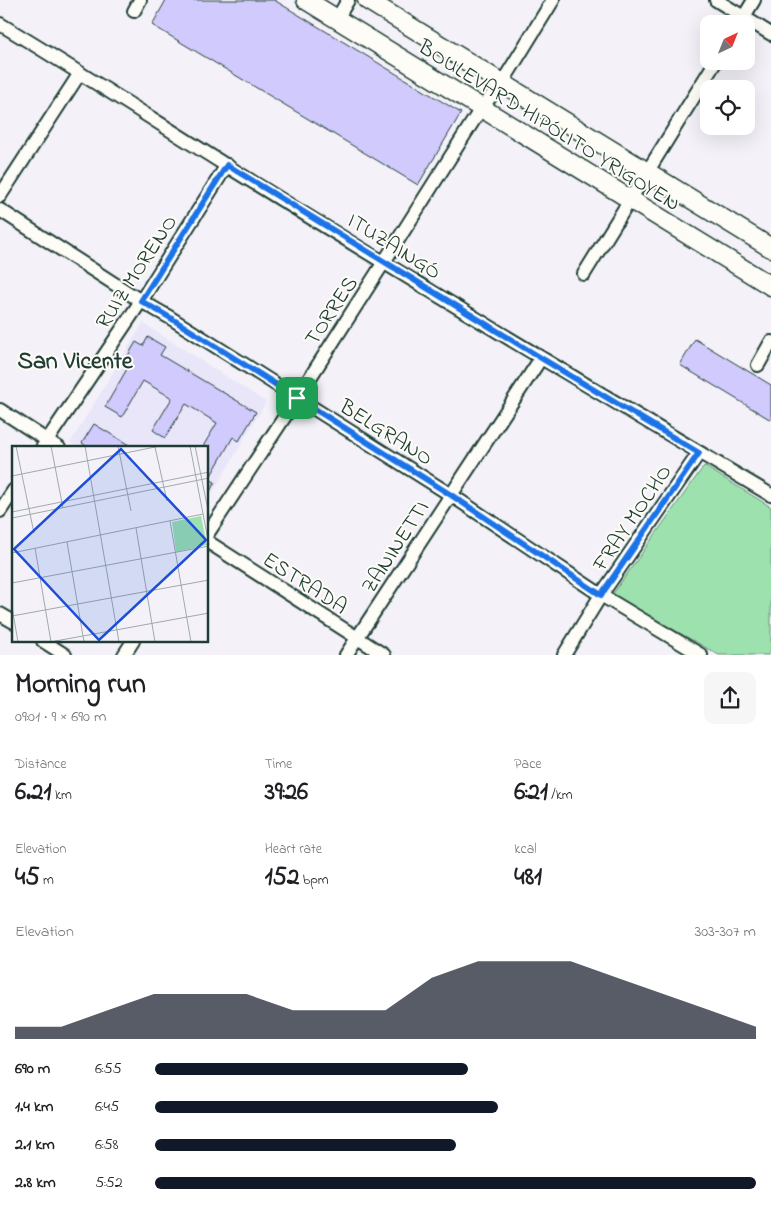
<!DOCTYPE html>
<meta charset="utf-8">
<style>
body{margin:0;font-family:"Indie Flower",sans-serif;background:#f6f6f6;color:#202124;height:100vh;display:flex;flex-direction:column;font-size:19px;white-space:nowrap}
*{box-sizing:border-box;margin:0}
p{font-size:16px;color:#757577}
.icon{flex:none;width:28px;height:28px;fill:none;stroke:currentColor;stroke-width:2;stroke-linecap:round;stroke-linejoin:round}
.map{position:relative;height:655px;overflow:hidden}
.side{display:flex;flex-direction:column;background:#fff;flex:1}
.side>*{flex:none}
.needle{width:32px;rotate:43deg}
.buttons{position:absolute;left:700px;top:15px;display:grid;gap:10px}
.buttons a{display:grid;place-items:center;width:55px;height:55px;border-radius:10px;background:#fff;box-shadow:0 5px 20px #0002;font-size:25px}
.pin{position:absolute;display:grid;place-items:center;width:42px;height:42px;color:#fff;margin:-21px;border-radius:10px;box-shadow:0 2px 8px #0006}
.round{display:grid;place-items:center;flex:none;width:52px;height:52px;border-radius:10px;background:#f6f6f6}
.overview{display:flex;align-items:center;justify-content:space-between;height:85px;padding:0 15px}
h1{font-size:28px;font-weight:700;line-height:38px}
.stats{display:grid;grid-template-columns:repeat(3,1fr);gap:8px;height:85px;padding:5px 15px}
.stats div{display:grid;align-content:center}
.stats b{font-size:25px;font-weight:700}
.stats small{font-size:14px;font-weight:400}
.stats p{font-size:14px}
.chart{height:140px;padding:10px 15px}
.chart p{display:flex;justify-content:space-between}
.chart svg{width:100%;height:90px;margin-top:5px;fill:#111827;opacity:.7}
ul{padding:0 15px;list-style:none;font-size:16px}
li{display:grid;grid-template-columns:80px 60px 1fr;align-items:center;height:38px}
li i{height:12px;border-radius:6px;background:#111827}
.map>svg:first-child{display:block}
</style>
<div class="map">
<svg width="771" height="655" viewBox="0 0 771 655">
<rect width="100%" height="100%" fill="#f4f2f8"/>
<filter id="ink" filterUnits="userSpaceOnUse"><feTurbulence type="fractalNoise" baseFrequency=".02" numOctaves="2"/><feDisplacementMap in="SourceGraphic" scale="10" xChannelSelector="R" yChannelSelector="G"/><feConvolveMatrix kernelMatrix="1 2 1 2 8 2 1 2 1" color-interpolation-filters="sRGB"/></filter>
<g filter="url(#ink)">
<!-- built -->
<polygon fill="#e9e6fa" points="143,323 266,402 208,501 208,448 78,448 70,443"/>
<!-- green -->
<polygon fill="#9de2ae" stroke="#5e9071" points="704,466 771,507 771,650 768,655 719,655 612,595"/>
<!-- building -->
<g fill="#d0cafd" stroke="#1f3d34">
<polygon points="166,0 274,0 461,113 418,185 152,25"/>
<polygon points="148,337 165,347 160,355 256,412 239,441 233,437 209,479 215,482 208,495 208,448 202,448 217,423 186,404 165,438 153,430 172,398 143,381 122,417 105,407 131,362 126,359 136,342 143,346"/>
<polygon points="695,339 771,385 771,420 680,365"/>
<polygon points="94,424 134,448 89,448 82,443"/>
</g>
<g fill="none" stroke-linecap="round" stroke-linejoin="round">
<!-- street casing -->
<g stroke="#1f3d34" stroke-width="16">
<g id="street">
<polyline points="716,0 771,34"/>
<polyline points="134,11 140,0"/>
<polyline points="337,19 348,0"/>
<polyline points="740,23 754,0"/>
<path d="M0,24C77,70 152,119 227,166C407,278 589,387 771,495"/>
<polyline points="0,196 80,73"/>
<polyline points="0,210 141,301 169,317 451,495 601,595 701,655"/>
<polyline points="584,274 716,61"/>
<polyline points="758,365 771,342"/>
<polyline points="0,410 59,448"/>
<polyline points="42,448 141,301 227,165"/>
<polyline points="0,511 14,490"/>
<polyline points="208,533 297,398 384,262 482,107 502,83 553,0"/>
<polyline points="208,542 384,655"/>
<polyline points="0,614 14,622"/>
<polyline points="43,641 65,655"/>
<polyline points="124,655 133,641"/>
<polyline points="346,655 541,358"/>
<polyline points="564,655 601,595 699,453"/>
</g>
</g>
<!-- secondary casing -->
<g stroke="#1f3d34" stroke-width="21">
<g id="secondary">
<polyline points="306,0 771,286"/>
<polyline points="367,0 771,248"/>
</g>
</g>
<!-- street -->
<use href="#street" stroke="#fdfcf7" stroke-width="12"/>
<!-- secondary -->
<use href="#secondary" stroke="#fdfcf7" stroke-width="18"/>
</g>
</g>
<g fill="none" stroke-linecap="round" stroke-linejoin="round" filter="url(#ink)">
<!-- route casing -->
<g stroke="#fff" stroke-width="10">
<polygon id="route" points="227,165 541,358 699,453 601,595 451,495 169,317 141,301"/>
</g>
<!-- route -->
<use href="#route" stroke="#1a73e8" stroke-width="6"/>
</g>
<g text-anchor="middle" stroke-width="4" stroke-linejoin="round" paint-order="stroke">
<!-- street labels -->
<g font-size="22" fill="#1f3d34" stroke="#fdfcf7">
<text transform="translate(550 124) rotate(32)" y="8">BOULEVARD HIPÓLITO YRIGOYEN</text>
<text transform="translate(395 245) rotate(32)" y="8">ITUZAINGÓ</text>
<text transform="translate(135 271) rotate(-57)" y="8">RUIZ MORENO</text>
<text transform="translate(330 310) rotate(-57)" y="8">TORRES</text>
<text transform="translate(387 431) rotate(32)" y="8">BELGRANO</text>
<text transform="translate(631 517) rotate(-56)" y="8">FRAY MOCHO</text>
<text transform="translate(394 546) rotate(-57)" y="8">ZANINETTI</text>
<text transform="translate(306 582) rotate(33)" y="8">ESTRADA</text>
</g>
<!-- neighbourhood labels -->
<g font-size="24" font-weight="bold" fill="#1f3d34" stroke="#fdfcf7">
<text x="75" y="368">San Vicente</text>
</g>
</g>
<!-- overview -->
<g transform="translate(12 446)">
<rect width="196" height="196" fill="#f4f2f8"/>
<path d="M189,70L195,99L164,106L160,76Z" fill="#9de2ae"/>
<path fill="none" stroke="#9faaaa" stroke-width="1" d="M4,0L22,87M39,0L51,62M73,0L107,196M106,0L119,65M178,0L197,99M183,0L197,69M143,1L155,55M0,30L148,0M0,66L197,26M0,72L197,32M158,75L179,196M124,82L143,196M55,96L72,196M23,102L39,196M0,107L191,68M0,137L197,100M0,161L6,196M0,170L197,134M38,196L197,167"/>
<path fill="#1d4ed8" fill-opacity="0.15" stroke="#1d4ed8" stroke-width="2.5" d="M109,3L194,94L87,194L2,103Z"/>
<rect width="196" height="196" fill="none" stroke="#1f3d34" stroke-width="2.5"/>
</g>
</svg>
<div class="buttons">
<a><svg class="needle" viewBox="-14 -14 28 28"><path d="M0-13l5 13h-10z" fill="#e53935"/><path d="M0 13l5-13h-10z" fill="#757577"/></svg></a>
<a><svg class="icon" aria-label="locate" viewBox="0 0 24 24"><circle cx="12" cy="12" r="6"/><path d="M12 2v4M12 18v4M2 12h4M18 12h4"/></svg></a>
</div>
<div class="pin" style="left:297px;top:398px;background:#1e9e55"><svg class="icon" aria-label="arrive" viewBox="0 0 24 24"><path d="M6 21V4h12l-3 4 3 4H6"/></svg></div>
</div>
<section class="side">
<div class="overview"><div><h1>Morning run</h1><p>09:01 · 9 × 690 m</p></div><a class="round"><svg class="icon" aria-label="share" viewBox="0 0 24 24"><path d="M12 15V3M7 8l5-5 5 5M5 13v7h14v-7"/></svg></a></div>
<div class="stats">
<div><p>Distance</p><b>6.21<small> km</small></b></div>
<div><p>Time</p><b>39:26</b></div>
<div><p>Pace</p><b>6:21<small> /km</small></b></div>
</div>
<div class="stats">
<div><p>Elevation</p><b>45<small> m</small></b></div>
<div><p>Heart rate</p><b>152<small> bpm</small></b></div>
<div><p>kcal</p><b>481</b></div>
</div>
<div class="chart"><p><span>Elevation</span>303–307 m</p>
<svg viewBox="0 0 160 44" preserveAspectRatio="none"><path d="M0 44V38L10 38L20 30L30 22L40 22L50 22L60 30L70 30L80 30L90 14L100 6L110 6L120 6L130 14L140 22L150 30L160 38V44z"/></svg>
</div>
<ul>
<li><b>690 m</b>6:55<i style="width:52%"></i></li>
<li><b>1.4 km</b>6:45<i style="width:57%"></i></li>
<li><b>2.1 km</b>6:58<i style="width:50%"></i></li>
<li><b>2.8 km</b>5:52<i style="width:100%"></i></li>
</ul>
</section>
